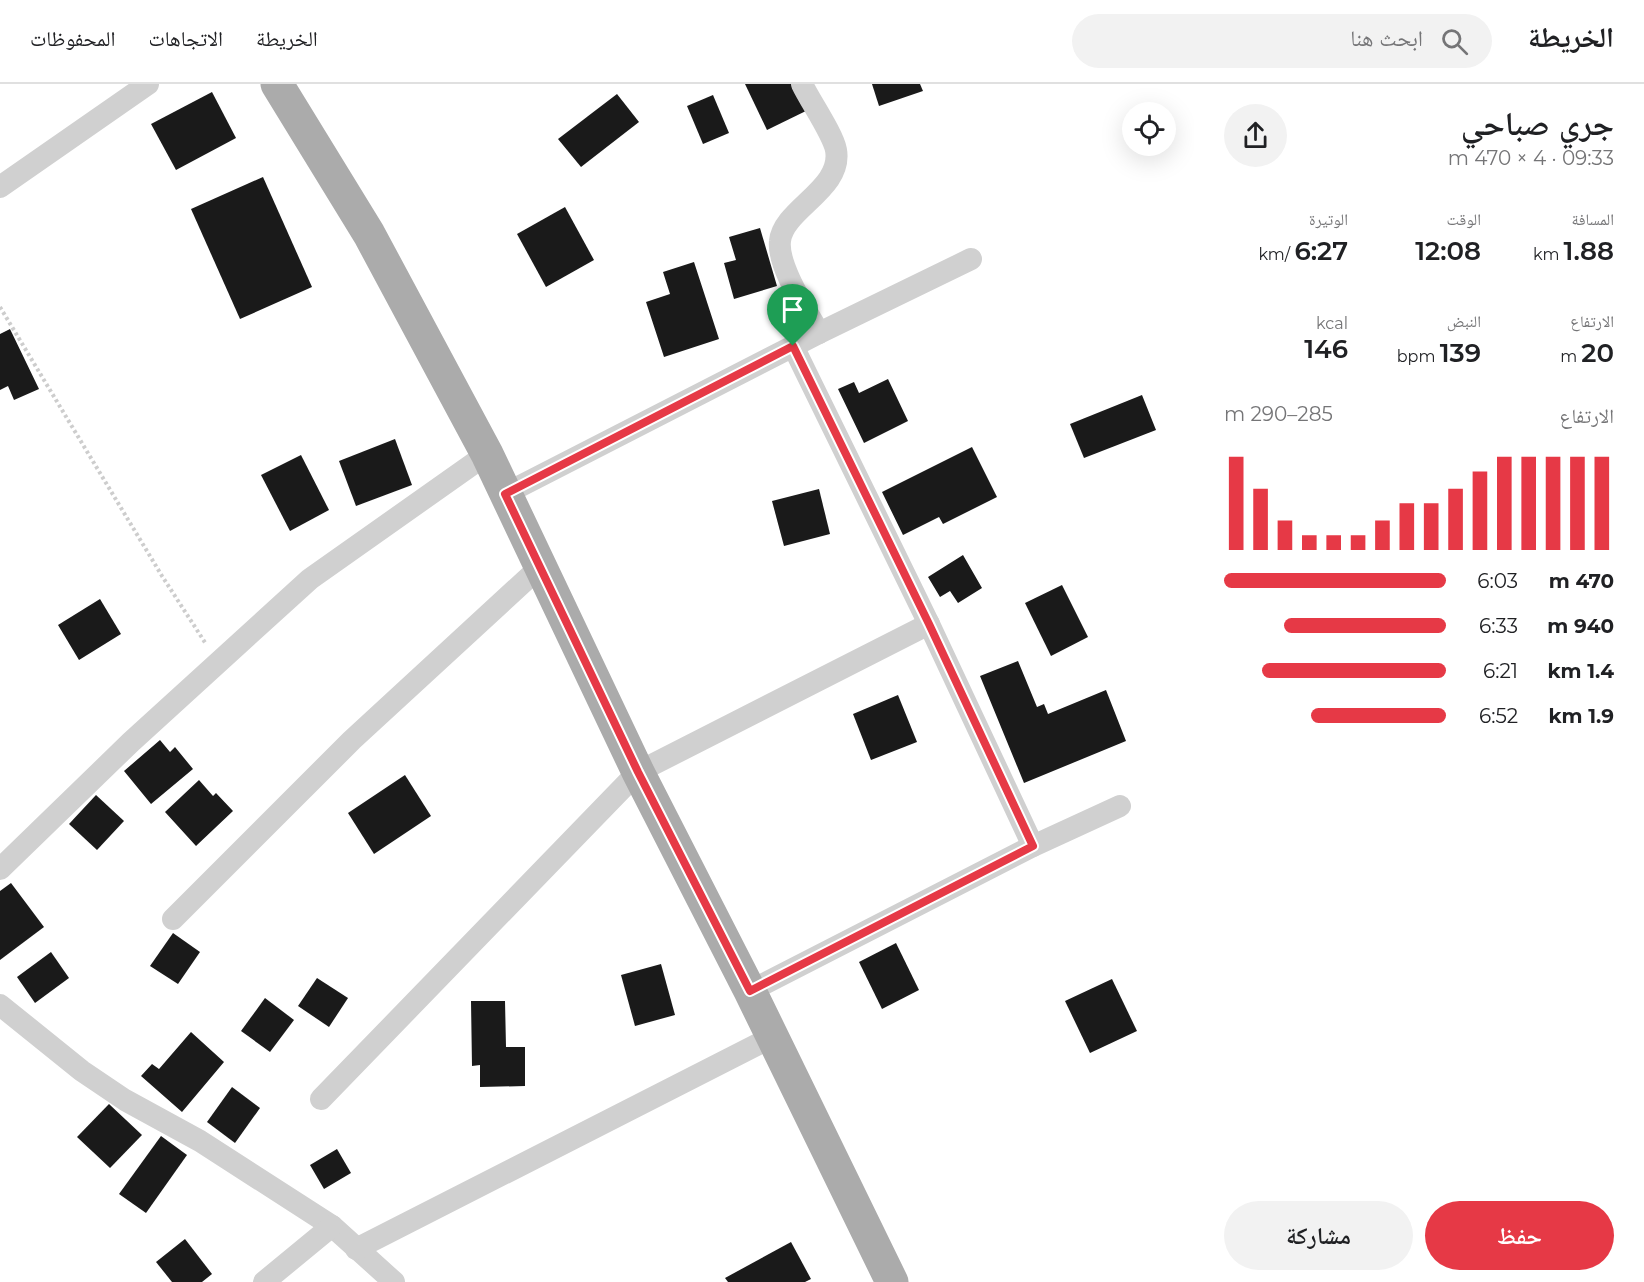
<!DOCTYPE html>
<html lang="ar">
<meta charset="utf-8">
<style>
body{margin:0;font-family:Montserrat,"Noto Naskh Arabic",sans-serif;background:#f2f2f2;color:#202124;direction:rtl;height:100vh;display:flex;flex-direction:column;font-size:22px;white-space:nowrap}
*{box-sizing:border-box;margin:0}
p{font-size:20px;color:#757577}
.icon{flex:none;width:33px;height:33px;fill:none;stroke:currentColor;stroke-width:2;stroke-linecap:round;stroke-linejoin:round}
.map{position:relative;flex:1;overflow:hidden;direction:ltr}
.panel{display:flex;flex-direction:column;background:#fff;width:450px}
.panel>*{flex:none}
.controls{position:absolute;left:1122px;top:18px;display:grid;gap:12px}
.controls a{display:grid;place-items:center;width:54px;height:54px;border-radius:50%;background:#fff;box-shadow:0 6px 24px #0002;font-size:30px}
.pin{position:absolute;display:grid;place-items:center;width:51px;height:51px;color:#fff;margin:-62px -26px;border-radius:50% 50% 50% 0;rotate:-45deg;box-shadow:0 0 6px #0007}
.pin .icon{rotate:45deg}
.round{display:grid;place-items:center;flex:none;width:63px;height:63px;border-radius:32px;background:#f2f2f2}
.overview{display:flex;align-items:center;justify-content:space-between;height:102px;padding:0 30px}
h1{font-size:33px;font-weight:600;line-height:45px}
.stats{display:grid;grid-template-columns:repeat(3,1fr);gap:9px;height:102px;padding:6px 30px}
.stats div{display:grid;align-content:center}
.stats b{font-size:26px;font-weight:600}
.stats small{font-size:16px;font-weight:400}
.stats p{font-size:16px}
.chart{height:168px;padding:12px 30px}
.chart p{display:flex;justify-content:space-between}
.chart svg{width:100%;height:108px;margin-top:6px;stroke:#e63946;stroke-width:6}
.button{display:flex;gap:12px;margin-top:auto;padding:12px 30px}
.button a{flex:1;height:69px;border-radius:36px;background:#e63946;color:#fff;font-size:24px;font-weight:600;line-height:69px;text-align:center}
.button a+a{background:#f2f2f2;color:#202124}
ul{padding:0 30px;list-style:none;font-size:20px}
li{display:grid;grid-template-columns:96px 72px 1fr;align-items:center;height:45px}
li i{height:15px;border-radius:8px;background:#e63946}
header{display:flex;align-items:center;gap:36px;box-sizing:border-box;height:84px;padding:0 30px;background:#fff;border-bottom:2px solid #e0e0e0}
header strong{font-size:28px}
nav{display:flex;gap:33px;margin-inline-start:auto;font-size:21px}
.search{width:420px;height:54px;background:#f2f2f2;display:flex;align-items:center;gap:15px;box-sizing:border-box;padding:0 21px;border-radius:33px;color:#757577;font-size:22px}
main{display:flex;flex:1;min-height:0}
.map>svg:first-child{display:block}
</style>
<header>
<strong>الخريطة</strong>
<div class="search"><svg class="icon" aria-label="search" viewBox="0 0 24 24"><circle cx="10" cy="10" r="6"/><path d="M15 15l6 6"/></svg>ابحث هنا</div>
<nav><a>الخريطة</a><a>الاتجاهات</a><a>المحفوظات</a></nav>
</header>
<main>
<section class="panel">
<div class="overview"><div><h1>جري صباحي</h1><p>09:33 · 4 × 470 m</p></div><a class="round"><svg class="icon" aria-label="share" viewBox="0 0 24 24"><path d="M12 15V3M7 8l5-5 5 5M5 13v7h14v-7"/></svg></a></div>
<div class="stats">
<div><p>المسافة</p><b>1.88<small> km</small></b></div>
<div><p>الوقت</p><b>12:08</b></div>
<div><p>الوتيرة</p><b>6:27<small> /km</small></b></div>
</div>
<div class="stats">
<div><p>الارتفاع</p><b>20<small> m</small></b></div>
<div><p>النبض</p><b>139<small> bpm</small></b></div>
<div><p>kcal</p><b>146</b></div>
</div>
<div class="chart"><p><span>الارتفاع</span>285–290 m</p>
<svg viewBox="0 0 160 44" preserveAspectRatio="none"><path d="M5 44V6M15 44V19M25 44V32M35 44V38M45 44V38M55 44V38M65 44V32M75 44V25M85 44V25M95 44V19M105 44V12M115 44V6M125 44V6M135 44V6M145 44V6M155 44V6"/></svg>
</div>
<ul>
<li><b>470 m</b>6:03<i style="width:100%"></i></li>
<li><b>940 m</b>6:33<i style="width:73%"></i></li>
<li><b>1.4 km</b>6:21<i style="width:83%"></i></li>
<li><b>1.9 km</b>6:52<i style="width:61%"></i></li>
</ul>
<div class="button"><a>حفظ</a><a>مشاركة</a></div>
</section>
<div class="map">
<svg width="1194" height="1198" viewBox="0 0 1194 1198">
<rect width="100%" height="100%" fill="#fff"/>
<!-- building -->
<g fill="#1a1a1a">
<polygon points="745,0 798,0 810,25 767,46"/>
<polygon points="872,0 920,0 923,7 879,22"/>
<polygon points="212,8 236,54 176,86 151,40"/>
<polygon points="617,10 639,38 581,83 558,55"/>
<polygon points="713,11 729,49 703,60 687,22"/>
<polygon points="263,93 312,203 240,235 191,125"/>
<polygon points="565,123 594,176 546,203 517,150"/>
<polygon points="760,144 777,202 734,215 724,179 736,176 729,153"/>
<polygon points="694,178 719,255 664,273 646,218 670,210 663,188"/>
<polygon points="10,245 39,305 14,316 8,302 0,306 0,250"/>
<polygon points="888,295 908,337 864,359 838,305 854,298 859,309"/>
<polygon points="1142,311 1156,346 1084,374 1070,340"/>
<polygon points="395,355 412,401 356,422 339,377"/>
<polygon points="972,363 997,413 943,440 939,433 903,451 882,408"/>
<polygon points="301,371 329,426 290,447 261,391"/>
<polygon points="819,405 830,450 784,462 772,417"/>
<polygon points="963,471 982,504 958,519 950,507 940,513 928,493"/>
<polygon points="1062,501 1088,553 1051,572 1025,519"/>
<polygon points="100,515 121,550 79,576 58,541"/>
<polygon points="1018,577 1037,623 1044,620 1048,630 1106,606 1126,657 1024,699 980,592"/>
<polygon points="898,611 917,658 871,676 853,630"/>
<polygon points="160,656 170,668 175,663 193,685 151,720 124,687"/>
<polygon points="405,691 431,732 374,770 348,729"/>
<polygon points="199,696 213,712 216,709 233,727 196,762 165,728"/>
<polygon points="96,711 124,737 97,766 69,740"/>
<polygon points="11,799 44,843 0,876 0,807"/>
<polygon points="173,849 200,868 178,900 150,882"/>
<polygon points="896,859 919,906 882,925 859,878"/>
<polygon points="51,868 69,894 35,919 17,893"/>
<polygon points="661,880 675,931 635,942 621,891"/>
<polygon points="317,894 348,914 329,943 298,922"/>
<polygon points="1112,895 1137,947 1090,969 1065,917"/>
<polygon points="265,914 294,936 270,968 241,947"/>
<polygon points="471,917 505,917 506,963 525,963 525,1002 480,1003 480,981 472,982"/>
<polygon points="191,948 224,978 182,1028 141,992 152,980 159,985"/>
<polygon points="232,1003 260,1024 235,1059 207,1038"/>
<polygon points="109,1020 142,1051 110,1084 77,1053"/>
<polygon points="161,1052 187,1071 146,1129 119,1110"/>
<polygon points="337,1065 351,1089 324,1105 310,1081"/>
<polygon points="185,1155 212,1190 202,1198 172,1198 156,1178"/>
<polygon points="791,1158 811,1195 805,1198 728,1198 725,1194"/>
</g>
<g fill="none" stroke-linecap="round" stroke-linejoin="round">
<!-- path -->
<polyline stroke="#cdcdcd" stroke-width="4" stroke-dasharray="3 3" stroke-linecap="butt" points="0,223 162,492 206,560"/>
<!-- street -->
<g stroke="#d0d0d0" stroke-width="22">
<path d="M802,0C810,17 833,50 836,66C843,105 783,125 780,157C777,182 807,227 819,249"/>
<polyline points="0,103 148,0"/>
<polyline points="793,262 929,540 1033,762"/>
<polyline points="505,410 819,249 971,175"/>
<polyline points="0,785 131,658 310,495 487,370"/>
<polyline points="173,835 352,656 541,482"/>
<polyline points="750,907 1033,762 1120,722"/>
<polyline points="0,921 82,987 125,1016 200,1057 332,1142 394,1198"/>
<polyline points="321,1015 638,688 929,540"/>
<polyline points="356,1165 772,953"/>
<polyline points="264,1198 332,1142"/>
</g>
<!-- primary -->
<polyline stroke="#ababab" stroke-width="33" points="277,0 369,150 487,370 638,688 750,907 892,1198"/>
</g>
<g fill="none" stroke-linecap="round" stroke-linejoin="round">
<!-- route casing -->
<g stroke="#fff" stroke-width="12">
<polygon id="route" points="793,262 929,540 1033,762 750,907 638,688 505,410"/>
</g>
<!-- route -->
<use href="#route" stroke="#e63946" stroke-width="8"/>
</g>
</svg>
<div class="controls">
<a><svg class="icon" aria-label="locate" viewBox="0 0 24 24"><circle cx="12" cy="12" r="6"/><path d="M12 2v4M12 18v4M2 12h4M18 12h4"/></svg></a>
</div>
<div class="pin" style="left:793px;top:262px;background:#1e9e55"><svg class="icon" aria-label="arrive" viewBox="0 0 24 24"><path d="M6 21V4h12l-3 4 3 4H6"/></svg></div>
</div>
</main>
